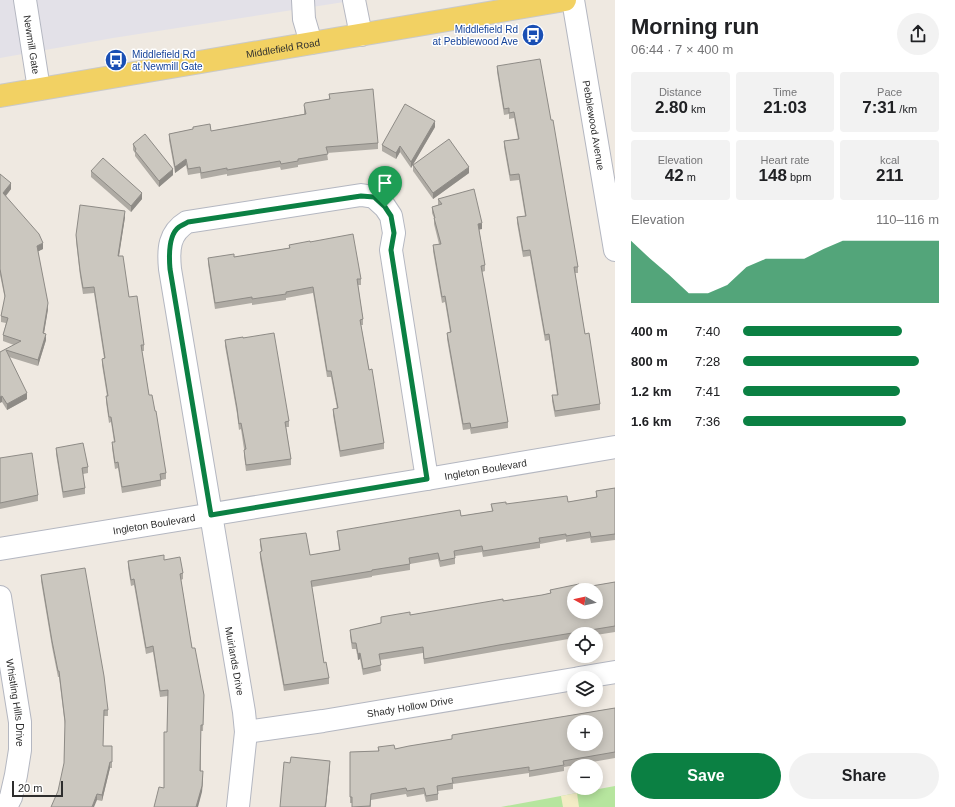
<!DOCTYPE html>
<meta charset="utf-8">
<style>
body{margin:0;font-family:Arial,sans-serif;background:#f2f2f2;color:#202124;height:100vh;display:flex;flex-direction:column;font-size:15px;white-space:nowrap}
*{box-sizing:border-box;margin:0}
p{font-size:13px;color:#757577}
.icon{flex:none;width:22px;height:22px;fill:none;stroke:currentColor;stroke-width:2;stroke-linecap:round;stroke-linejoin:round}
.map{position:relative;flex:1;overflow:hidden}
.panel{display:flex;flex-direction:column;background:#fff;width:340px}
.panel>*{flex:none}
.needle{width:26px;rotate:278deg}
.fabs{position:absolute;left:567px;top:583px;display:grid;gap:8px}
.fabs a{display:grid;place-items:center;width:36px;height:36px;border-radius:50%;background:#fff;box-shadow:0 2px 10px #0003;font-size:20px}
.scale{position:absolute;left:12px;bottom:10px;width:51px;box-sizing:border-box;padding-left:4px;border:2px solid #2e2e2e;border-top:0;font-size:11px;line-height:14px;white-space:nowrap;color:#2e2e2e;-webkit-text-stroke:3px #fff;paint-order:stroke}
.pin{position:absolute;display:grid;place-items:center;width:34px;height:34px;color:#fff;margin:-41px -17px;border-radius:50% 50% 50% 0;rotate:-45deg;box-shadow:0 0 4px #0007}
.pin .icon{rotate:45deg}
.round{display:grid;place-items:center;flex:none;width:42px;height:42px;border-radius:21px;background:#f2f2f2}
.head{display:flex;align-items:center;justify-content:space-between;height:68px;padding:0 16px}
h1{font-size:22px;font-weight:800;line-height:30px}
.figures{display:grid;grid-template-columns:repeat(3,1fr);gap:6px;height:68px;padding:4px 16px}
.figures div{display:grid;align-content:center;border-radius:4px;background:#f2f2f2;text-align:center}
.figures b{font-size:17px;font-weight:800}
.figures small{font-size:11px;font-weight:400}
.figures p{font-size:11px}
.chart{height:112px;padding:8px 16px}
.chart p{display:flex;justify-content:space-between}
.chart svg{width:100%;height:72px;margin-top:4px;fill:#0b8043;opacity:.7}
.button{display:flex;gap:8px;margin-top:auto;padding:8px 16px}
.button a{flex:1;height:46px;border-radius:24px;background:#0b8043;color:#fff;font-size:16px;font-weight:800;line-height:46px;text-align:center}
.button a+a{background:#f2f2f2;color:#202124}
ul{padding:0 16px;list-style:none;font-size:13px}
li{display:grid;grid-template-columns:64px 48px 1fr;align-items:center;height:30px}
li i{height:10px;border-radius:5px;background:#0b8043}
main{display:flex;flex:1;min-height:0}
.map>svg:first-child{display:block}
</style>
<main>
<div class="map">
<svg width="615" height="807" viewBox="0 0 615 807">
<rect width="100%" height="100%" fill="#efe9e1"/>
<!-- industrial -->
<polygon fill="#e3e1e8" points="0,0 357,0 113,38 0,58"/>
<!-- green -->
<polygon fill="#b6e59e" points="615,786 615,807 501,807"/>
<!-- sand -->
<polygon fill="#f3ecc5" points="577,793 579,807 563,807 561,796"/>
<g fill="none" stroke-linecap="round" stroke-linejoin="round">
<!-- minor casing -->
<g stroke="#b4b7c1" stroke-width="24">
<g id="minor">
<path id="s1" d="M25,0L39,89"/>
<polyline points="303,0 304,19 311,43"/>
<polyline points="354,0 361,35"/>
<path id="s2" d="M573,0L615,250"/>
<path id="s3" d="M0,549L427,479L615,447"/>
<path id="s4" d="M0,597L20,722V750L16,775L11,797L6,807"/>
<polyline points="579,678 615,672"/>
<path id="s5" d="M246,732L323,721L574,679"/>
<path d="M238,807L246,732L244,712L170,269C168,249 169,233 187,222L361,195L374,197L385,207L391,216L394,233L391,250L427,479"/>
</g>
</g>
<!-- major casing -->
<g stroke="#c9c9c9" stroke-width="24">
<g id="major">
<path id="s6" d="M0,96L565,0"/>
</g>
</g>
<!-- minor -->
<use href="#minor" stroke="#fff" stroke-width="22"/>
<!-- major -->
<use href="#major" stroke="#f2d163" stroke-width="22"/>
</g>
<!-- wall -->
<g fill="#afaba4">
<polygon points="497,66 551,120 578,267 578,273 575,273 585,334 600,404 600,410 555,417 552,401 552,395 557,395 549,340 545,341 530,256 523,257 517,223 517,217 525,216 519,180 510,181 504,147 504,141 518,139 514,118 509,119 509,114 504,115 497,72"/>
<polygon points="329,94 378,143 378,149 327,153 328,160 298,165 298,167 281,170 280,167 227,176 227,174 201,179 200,173 188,175 186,165 175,173 169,140 169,134 193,129 193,127 211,131 304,114 304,105 329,99"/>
<polygon points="435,127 411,168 400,152 396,159 382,151 382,145"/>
<polygon points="133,144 173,175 159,187 135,156 135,153 133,150"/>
<polygon points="413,165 469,173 433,199 413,171"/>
<polygon points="91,171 142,199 131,212 91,177"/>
<polygon points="0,174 11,189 6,196 43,249 38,251 48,309 44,333 46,340 38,366 9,357 27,399 7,410 2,402 0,352 14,345 3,341 3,335 6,323 1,322 1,316 5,299 0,275"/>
<polygon points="438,199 482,229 479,229 485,265 485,271 482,272 508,422 508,428 471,434 470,429 463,430 447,339 447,333 450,332 445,302 442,303 433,251 433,245 439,244 434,224 434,218 432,213 432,207 438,205"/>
<polygon points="125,217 119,256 129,297 144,345 144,351 142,351 149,395 166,473 166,479 161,480 161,486 122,493 118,468 115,469 112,448 112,442 114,442 111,422 109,423 106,402 106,396 107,396 102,365 102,359 104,358 94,293 83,294 80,276 76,241 76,235"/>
<polygon points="310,242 361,279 361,285 358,285 363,319 363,325 361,325 369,370 384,443 384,449 340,457 333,415 333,409 337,408 331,377 327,377 313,293 286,298 286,300 252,305 252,303 215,309 208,264 208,258 234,257 289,248 289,245"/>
<polygon points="243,338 289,421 289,427 286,427 291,459 291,465 246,471 244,455 244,449 241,429 239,430 237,414 225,346 225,340"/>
<polygon points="56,448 88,467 88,473 83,474 85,488 85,494 63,498 56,454"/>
<polygon points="0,458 38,495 38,501 0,509"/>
<polygon points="615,488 615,540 591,543 590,538 566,542 566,539 540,544 540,548 483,557 482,552 455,556 455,564 440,567 438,559 410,564 410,570 372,576 372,577 312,587 324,663 329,678 329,684 284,691 260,558 260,552 261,551 260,545 260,539 310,555 339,550 337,531 461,516 492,511 491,504 506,504 568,502 596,497 596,491"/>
<polygon points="164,560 183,573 183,579 181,580 192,648 204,695 203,731 201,731 201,771 203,777 202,792 164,788 167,732 168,696 160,697 153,652 146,654 134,585 131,586 128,567 128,561"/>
<polygon points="41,575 108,710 108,716 104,716 103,746 112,746 112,768 110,768 102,801 97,800 64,763 65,726 59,677 58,677 52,647 41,581"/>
<polygon points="615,582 615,632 596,635 596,634 574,634 574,638 424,664 423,653 380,660 381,671 363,675 360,659 358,660 356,649 352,649 350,636 350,630 381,623 381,617 410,615 542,595 550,593 550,590 580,588"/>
<polygon points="615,708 615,758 564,767 564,771 529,777 529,773 453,784 453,789 438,791 438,800 426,802 424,794 407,797 406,794 371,800 371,807 352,807 352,803 350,803 350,752 378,751 378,747 395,749 452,739 452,735"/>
</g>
<!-- shaded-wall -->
<g fill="#8e8b86">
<polygon points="435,121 435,127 411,168 411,162"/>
<polygon points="400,146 400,152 396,159 396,153"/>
<polygon points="186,159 186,165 175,173 175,167"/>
<polygon points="469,167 469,173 433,199 433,193"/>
<polygon points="173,169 173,175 159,187 159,181"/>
<polygon points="11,183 11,189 3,199 3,193"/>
<polygon points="142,193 142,199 131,212 131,206"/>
<polygon points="125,211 125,217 118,262 118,256"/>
<polygon points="482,223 482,229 478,230 478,224"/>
<polygon points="43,243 43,249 37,252 37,246"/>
<polygon points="48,303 48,309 43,339 43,333"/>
<polygon points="46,334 46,340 38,366 38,360"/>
<polygon points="27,393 27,399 7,410 7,404"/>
<polygon points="2,396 2,402 0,403 0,397"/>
<polygon points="360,653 360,659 358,660 358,654"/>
<polygon points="330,761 330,767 326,807 325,807"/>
<polygon points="110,762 110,768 102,801 102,795"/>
<polygon points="203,777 202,792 198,807 196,807"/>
<polygon points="97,794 97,800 94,807 92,807"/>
</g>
<!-- building -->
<g fill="#cbc7bf" stroke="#8e8b86" fill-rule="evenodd">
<polygon points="540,59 551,120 553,120 578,267 574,267 585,334 589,333 600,404 555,411 552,395 558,395 549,334 545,335 530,250 523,251 517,217 526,216 519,174 510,175 504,141 519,139 514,112 509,113 509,108 504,109 497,66"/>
<polygon points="373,89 378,143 326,147 328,154 298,159 298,161 281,164 280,161 227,170 227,168 201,173 200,167 188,169 186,159 175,167 169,134 193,129 193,127 210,124 211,131 306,114 304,105 305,103 330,99 329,94"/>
<polygon points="405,104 435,121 411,162 400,146 396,153 382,145"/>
<polygon points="145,134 173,169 159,181 135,151 136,149 133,144"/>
<polygon points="449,139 469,167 433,193 413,165"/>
<polygon points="103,158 142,193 131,206 91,171"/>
<polygon points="0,174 11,183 3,193 39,234 43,243 37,246 48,303 43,333 46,334 38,360 6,350 27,393 7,404 2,396 0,397 0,352 21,341 3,335 8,318 1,316 5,296 0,269"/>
<polygon points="474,189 482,223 478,224 485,265 481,266 485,288 508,422 471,428 470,423 463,424 447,333 451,332 445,296 442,297 433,245 441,244 434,218 435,218 432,207 442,204 438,199"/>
<polygon points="80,205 125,211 118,256 123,256 129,297 137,296 144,345 141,345 149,395 152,395 155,411 156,411 166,473 160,474 161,480 122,487 118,462 115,463 112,442 115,442 111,417 109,417 106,396 108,396 102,359 105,358 94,287 83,288 80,270 76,235"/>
<polygon points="353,234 361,279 357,279 363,319 360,320 369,370 372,369 384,443 340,451 333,409 338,408 331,371 327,371 313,287 286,292 286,294 252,299 252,297 215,303 208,258 234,254 234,257 290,248 289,245 310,241 310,242"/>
<polygon points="274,333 289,421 285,422 291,459 246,465 244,450 246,449 241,423 239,424 237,408 225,340 243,337 243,338"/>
<polygon points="83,443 88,467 82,468 85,488 63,492 56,448"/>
<polygon points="32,453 38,495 0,503 0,458"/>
<polygon points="615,488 615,534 591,537 590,532 566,536 566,534 539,538 540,542 483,551 482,546 454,551 455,558 440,561 438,553 409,558 410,564 372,570 372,571 311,581 324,663 326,662 329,678 284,685 260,552 262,551 260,539 306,533 310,555 340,550 337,531 460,510 461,516 493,511 491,504 506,502 506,504 567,496 568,502 597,497 596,491"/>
<polygon points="164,555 164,560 180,557 183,573 180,574 192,648 195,648 204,695 203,725 201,725 200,771 203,771 202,786 196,807 154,807 159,787 164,788 164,732 167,732 168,690 160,691 153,646 146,648 134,579 131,580 128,561"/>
<polygon points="85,568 104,676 108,710 104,710 103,746 112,746 112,762 110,762 102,795 97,794 92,807 51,807 58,791 64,763 65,721 59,671 58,671 52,641 41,575"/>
<path d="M615,582V626L499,645L424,659L423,647L379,654L381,665L363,669L360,653L358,654L356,643H352L350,630L381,623V617L410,612V615L503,599V601L542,595L551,593L550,590L579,584L580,588ZM574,590H596V612H574Z"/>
<path d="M615,708V752L563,761L564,765L529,771V767L452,778L453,783L437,786L438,794L426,796L424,788L407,791L406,788L371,794L370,806L352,807V797H350V752L379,751L378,747L394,745L395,749L409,746L452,739V735ZM574,722H596V744H574Z"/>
<polygon points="291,757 330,761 326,801 325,807 280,807 284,762 290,763"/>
</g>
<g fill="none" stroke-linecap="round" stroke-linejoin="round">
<!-- route casing -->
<g stroke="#fff" stroke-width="8">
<path id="route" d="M361,196L374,197L385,207L391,216L394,233L391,250L427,479L211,515L170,269C169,257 168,235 179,227C182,225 185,224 188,222Z"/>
</g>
<!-- route -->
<use href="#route" stroke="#0b8043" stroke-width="5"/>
</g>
<!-- icons -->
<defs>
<g id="bus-disc" transform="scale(1.15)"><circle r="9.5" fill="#1a4fb4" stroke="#fff"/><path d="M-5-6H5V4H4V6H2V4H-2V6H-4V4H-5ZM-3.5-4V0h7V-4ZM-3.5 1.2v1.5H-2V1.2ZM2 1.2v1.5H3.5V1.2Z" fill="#fff"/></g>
</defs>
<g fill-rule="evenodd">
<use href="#bus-disc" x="533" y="35"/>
<use href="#bus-disc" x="116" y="60"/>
</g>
<g text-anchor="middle" stroke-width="3" stroke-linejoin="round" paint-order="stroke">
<!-- transit labels -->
<g font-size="10" fill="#164399" stroke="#fff" text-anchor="end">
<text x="518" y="33">Middlefield Rd<tspan x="518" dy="12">at Pebblewood Ave</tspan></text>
<text x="132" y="58" text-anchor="start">Middlefield Rd<tspan x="132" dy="12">at Newmill Gate</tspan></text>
</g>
<!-- street labels -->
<g font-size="10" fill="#2e2e2e" stroke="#fff">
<text dy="4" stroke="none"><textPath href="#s1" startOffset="45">Newmill Gate</textPath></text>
<text dy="4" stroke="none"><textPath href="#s6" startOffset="287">Middlefield Road</textPath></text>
<text dy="4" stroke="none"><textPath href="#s2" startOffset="127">Pebblewood Avenue</textPath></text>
<text dy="4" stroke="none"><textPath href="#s3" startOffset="492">Ingleton Boulevard</textPath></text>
<text dy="4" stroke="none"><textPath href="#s3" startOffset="156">Ingleton Boulevard</textPath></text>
<text transform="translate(235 661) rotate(80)" y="4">Muirlands Drive</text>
<text dy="4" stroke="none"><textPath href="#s4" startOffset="107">Whistling Hills Drive</textPath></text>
<text dy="4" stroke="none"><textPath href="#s5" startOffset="166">Shady Hollow Drive</textPath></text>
</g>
</g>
</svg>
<div class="fabs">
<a><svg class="needle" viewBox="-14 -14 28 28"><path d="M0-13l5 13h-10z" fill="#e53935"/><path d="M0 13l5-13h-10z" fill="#757577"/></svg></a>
<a><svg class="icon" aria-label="locate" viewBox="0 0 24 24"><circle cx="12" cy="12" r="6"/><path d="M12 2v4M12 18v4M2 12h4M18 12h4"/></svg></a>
<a><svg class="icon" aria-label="layers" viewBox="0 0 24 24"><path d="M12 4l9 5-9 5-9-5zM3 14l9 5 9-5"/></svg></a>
<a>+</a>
<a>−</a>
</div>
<div class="scale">20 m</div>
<div class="pin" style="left:385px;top:207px;background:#1e9e55"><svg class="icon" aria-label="arrive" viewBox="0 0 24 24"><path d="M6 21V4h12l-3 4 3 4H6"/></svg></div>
</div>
<section class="panel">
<div class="head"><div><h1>Morning run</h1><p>06:44 · 7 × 400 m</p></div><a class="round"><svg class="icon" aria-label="share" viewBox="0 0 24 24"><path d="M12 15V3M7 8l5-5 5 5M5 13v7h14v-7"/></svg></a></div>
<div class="figures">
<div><p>Distance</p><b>2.80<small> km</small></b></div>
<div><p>Time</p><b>21:03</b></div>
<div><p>Pace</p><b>7:31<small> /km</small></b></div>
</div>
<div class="figures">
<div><p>Elevation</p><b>42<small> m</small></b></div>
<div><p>Heart rate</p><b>148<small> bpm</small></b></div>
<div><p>kcal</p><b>211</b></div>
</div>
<div class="chart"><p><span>Elevation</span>110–116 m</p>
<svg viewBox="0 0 160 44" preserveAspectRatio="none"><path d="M0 44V6L10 17L20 27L30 38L40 38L50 33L60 22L70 17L80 17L90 17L100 11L110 6L120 6L130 6L140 6L150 6L160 6V44z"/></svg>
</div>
<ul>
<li><b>400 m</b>7:40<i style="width:81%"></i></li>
<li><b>800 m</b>7:28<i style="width:90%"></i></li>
<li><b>1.2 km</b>7:41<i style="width:80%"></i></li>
<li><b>1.6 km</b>7:36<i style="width:83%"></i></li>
</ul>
<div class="button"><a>Save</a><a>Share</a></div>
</section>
</main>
